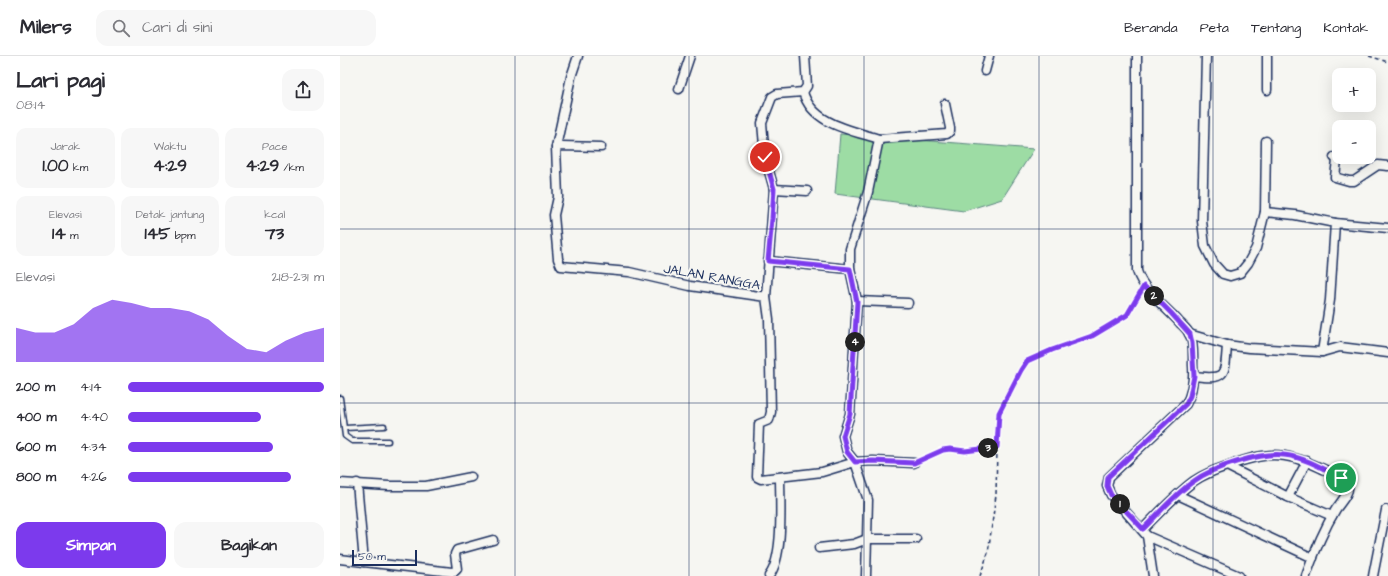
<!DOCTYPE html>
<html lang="id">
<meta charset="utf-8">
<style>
body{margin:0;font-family:"Architects Daughter",sans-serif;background:#f7f7f7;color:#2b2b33;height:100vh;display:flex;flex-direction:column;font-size:15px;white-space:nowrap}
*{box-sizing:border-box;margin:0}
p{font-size:13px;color:#7c7c81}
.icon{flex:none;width:22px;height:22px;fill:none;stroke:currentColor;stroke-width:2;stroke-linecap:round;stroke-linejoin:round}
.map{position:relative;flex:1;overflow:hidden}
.details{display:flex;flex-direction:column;background:#fff;width:340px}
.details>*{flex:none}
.controls{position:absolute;left:992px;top:12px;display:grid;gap:8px}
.controls a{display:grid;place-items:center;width:44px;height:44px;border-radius:8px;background:#fff;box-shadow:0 4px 16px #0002;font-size:20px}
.scale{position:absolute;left:12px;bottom:10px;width:65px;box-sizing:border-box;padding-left:4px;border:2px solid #1b2f5e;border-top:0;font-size:11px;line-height:14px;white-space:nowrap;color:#1b2f5e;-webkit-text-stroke:3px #f6f6f2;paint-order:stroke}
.pin{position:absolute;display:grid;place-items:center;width:34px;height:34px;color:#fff;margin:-17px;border:2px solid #fff;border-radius:50%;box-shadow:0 1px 4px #0007}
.km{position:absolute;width:20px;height:20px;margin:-10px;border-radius:50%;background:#222;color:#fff;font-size:11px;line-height:20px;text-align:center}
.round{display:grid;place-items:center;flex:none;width:42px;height:42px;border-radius:12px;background:#f7f7f7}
.head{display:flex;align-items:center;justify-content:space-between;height:68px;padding:0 16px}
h1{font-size:22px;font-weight:700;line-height:30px}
.stats{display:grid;grid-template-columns:repeat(3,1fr);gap:6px;height:68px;padding:4px 16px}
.stats div{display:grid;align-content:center;border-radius:10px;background:#f7f7f7;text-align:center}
.stats b{font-size:17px;font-weight:700}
.stats small{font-size:11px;font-weight:400}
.stats p{font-size:11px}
.chart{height:112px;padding:8px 16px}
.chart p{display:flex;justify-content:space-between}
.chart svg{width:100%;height:72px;margin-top:4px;fill:#7c3aed;opacity:.7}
.button{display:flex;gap:8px;margin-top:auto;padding:8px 16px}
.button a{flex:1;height:46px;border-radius:12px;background:#7c3aed;color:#fff;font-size:16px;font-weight:700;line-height:46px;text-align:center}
.button a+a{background:#f7f7f7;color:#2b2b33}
ul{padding:0 16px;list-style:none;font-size:13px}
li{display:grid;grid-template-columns:64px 48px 1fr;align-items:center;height:30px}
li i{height:10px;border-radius:5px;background:#7c3aed}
header{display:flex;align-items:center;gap:24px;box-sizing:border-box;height:56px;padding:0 20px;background:#fff;border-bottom:1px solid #e1e1e2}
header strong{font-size:19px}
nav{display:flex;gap:22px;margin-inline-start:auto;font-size:14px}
.search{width:280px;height:36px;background:#f7f7f7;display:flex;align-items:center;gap:10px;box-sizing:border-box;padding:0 14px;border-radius:12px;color:#7c7c81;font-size:15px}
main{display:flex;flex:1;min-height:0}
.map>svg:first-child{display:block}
</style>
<header>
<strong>Milers</strong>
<div class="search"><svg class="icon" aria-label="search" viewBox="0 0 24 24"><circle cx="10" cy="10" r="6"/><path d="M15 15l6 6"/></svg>Cari di sini</div>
<nav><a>Beranda</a><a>Peta</a><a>Tentang</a><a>Kontak</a></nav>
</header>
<main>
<section class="details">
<div class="head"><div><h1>Lari pagi</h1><p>08:14</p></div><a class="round"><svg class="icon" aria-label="share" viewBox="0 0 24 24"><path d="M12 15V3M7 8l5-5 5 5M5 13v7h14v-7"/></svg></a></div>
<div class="stats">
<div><p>Jarak</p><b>1.00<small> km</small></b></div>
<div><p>Waktu</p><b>4:29</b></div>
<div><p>Pace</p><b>4:29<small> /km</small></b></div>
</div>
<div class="stats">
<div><p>Elevasi</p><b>14<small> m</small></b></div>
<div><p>Detak jantung</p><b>145<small> bpm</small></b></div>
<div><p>kcal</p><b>73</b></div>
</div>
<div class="chart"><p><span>Elevasi</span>218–231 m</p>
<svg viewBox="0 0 160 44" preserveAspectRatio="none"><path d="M0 44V23L10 26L20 26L30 21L40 11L50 6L60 8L70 11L80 11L90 13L100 18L110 28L120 36L130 38L140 31L150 26L160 23V44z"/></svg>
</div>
<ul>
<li><b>200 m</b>4:14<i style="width:100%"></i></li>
<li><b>400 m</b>4:40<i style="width:68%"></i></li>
<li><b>600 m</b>4:34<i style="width:74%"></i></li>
<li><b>800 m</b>4:26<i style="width:83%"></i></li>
</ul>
<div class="button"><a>Simpan</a><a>Bagikan</a></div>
</section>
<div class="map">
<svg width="1048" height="520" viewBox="0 0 1048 520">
<rect width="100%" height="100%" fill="#f6f6f2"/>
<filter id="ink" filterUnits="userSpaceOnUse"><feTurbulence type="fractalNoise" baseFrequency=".025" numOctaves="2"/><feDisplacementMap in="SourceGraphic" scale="8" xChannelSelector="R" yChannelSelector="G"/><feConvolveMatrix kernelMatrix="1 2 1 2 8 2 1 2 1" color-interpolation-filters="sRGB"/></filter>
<g filter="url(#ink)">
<!-- green -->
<polygon fill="#9ddca4" stroke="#5c8681" points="500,78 694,93 662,143 624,155 495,138"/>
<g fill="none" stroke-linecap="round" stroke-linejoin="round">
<!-- service casing -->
<g stroke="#1b2f5e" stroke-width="7">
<g id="service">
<polyline points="0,342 5,380 12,385 48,385"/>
<polyline points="5,372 44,370"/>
</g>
</g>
<!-- minor casing -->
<g stroke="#1b2f5e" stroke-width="11">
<g id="minor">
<polyline points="238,0 231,21 216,91 218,141 214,159 218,203 221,210 289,216 350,230 426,241 429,263 431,356 429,364 419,368 417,421 421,423 482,416 515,406 528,444 526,520"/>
<path d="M797,0V215C803,235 826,251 840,267C843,270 848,274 850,279C854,287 853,300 853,309C854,323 853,335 846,348L769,421L767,430L771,439L807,480L813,520"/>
<polyline points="866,0 862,165 865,190 874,208 883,218 890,220 900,217 908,207 916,192 925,156 926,85"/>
<polyline points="645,15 649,0"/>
<polyline points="339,33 350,0"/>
<polyline points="927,34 927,0"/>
<path d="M463,36C472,68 511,74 539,83L528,136L510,193V213L517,245L510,358L503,380L507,396L515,406L533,405L574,407"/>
<polyline points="539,83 607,78 610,75 610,72 605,48"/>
<polyline points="216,91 222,90 261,91"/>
<polyline points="994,101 997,104 995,121 1009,125 1014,125 1038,109 1048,110"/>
<polyline points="434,133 467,135"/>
<polyline points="995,167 1048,172"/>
<polyline points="428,205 510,213"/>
<polyline points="426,241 434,133 425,101 422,67 432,41 437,38 463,36 467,30 465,0"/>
<polyline points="517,245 568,247"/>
<polyline points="849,278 887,289 909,292 982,296 990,244 995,167 955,159 925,156"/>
<polyline points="982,296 1000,291 1048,297"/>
<path d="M854,320C886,324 885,320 887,289"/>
<polyline points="887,410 948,441 992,460"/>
<polyline points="0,427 49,430 86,430 131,421"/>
<polyline points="838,439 973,502"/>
<polyline points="948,441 967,405"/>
<path d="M803,473C819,457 835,439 854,425C864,418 875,414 887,410C925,396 942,394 981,412C987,415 1007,422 1008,429C1010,437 1000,447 996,453C984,473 974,497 966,520"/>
<polyline points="807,480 899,520"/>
<polyline points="479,492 514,488 527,483 576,483"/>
<polyline points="0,503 24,506 17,427"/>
<polyline points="24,506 112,516 115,515 117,513 115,498 117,494 153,484"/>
<path d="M429,520C444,501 440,446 440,421"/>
<polyline points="1033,520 1046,454"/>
</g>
</g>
<!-- path -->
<g stroke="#1b2f5e" stroke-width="1.5" stroke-dasharray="4 3" stroke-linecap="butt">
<polyline points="1029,0 1048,6"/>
<polyline points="581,404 603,394 610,393 625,395 657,391 659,357 681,314 687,305 712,294 752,280 787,259 800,237"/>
<polyline points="640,520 648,497 656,439 657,392"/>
</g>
<!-- service -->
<use href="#service" stroke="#f6f6f2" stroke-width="4"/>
<!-- minor -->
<use href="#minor" stroke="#f6f6f2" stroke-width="8"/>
</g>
</g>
<g fill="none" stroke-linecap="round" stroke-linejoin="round" filter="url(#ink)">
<!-- route casing -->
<g stroke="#fff" stroke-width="8">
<path id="route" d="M425,101L434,133L432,163L428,205L510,213L517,246L510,358L503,380L507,396L515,406L533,405L574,407L603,394L610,393L625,395L657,391L659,357L681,314L687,305L712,294L752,280L787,259L804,230L831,257L850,278L852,287L854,320L850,340L846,348L768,421L767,430L771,439L803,473C819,457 835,438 854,425C873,411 921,396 944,399C964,401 984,413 1001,422"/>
</g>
<!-- route -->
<use href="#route" stroke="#7c3aed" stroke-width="5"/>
</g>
<!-- grid -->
<path fill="none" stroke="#1b2f5e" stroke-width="1" stroke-opacity="0.55" d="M175,0V520M349,0V520M524,0V520M699,0V520M873,0V520M0,173H1048M0,347H1048"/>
<g text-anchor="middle" stroke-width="4" stroke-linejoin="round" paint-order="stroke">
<!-- street labels -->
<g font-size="13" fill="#1b2f5e" stroke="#f6f6f2">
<text transform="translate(372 220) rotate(10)" y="5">JALAN RANGGA</text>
</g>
</g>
</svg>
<div class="controls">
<a>+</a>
<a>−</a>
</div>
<div class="scale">50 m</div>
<div class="pin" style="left:1001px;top:422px;background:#1e9e55"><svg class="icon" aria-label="arrive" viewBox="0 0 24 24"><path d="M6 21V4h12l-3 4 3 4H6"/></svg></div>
<div class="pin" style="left:425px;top:101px;background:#d93025"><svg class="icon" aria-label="check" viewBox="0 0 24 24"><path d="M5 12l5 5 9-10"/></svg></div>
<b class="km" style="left:780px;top:448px">1</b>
<b class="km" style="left:814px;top:240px">2</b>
<b class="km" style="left:648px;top:392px">3</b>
<b class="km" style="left:515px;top:286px">4</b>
</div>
</main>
